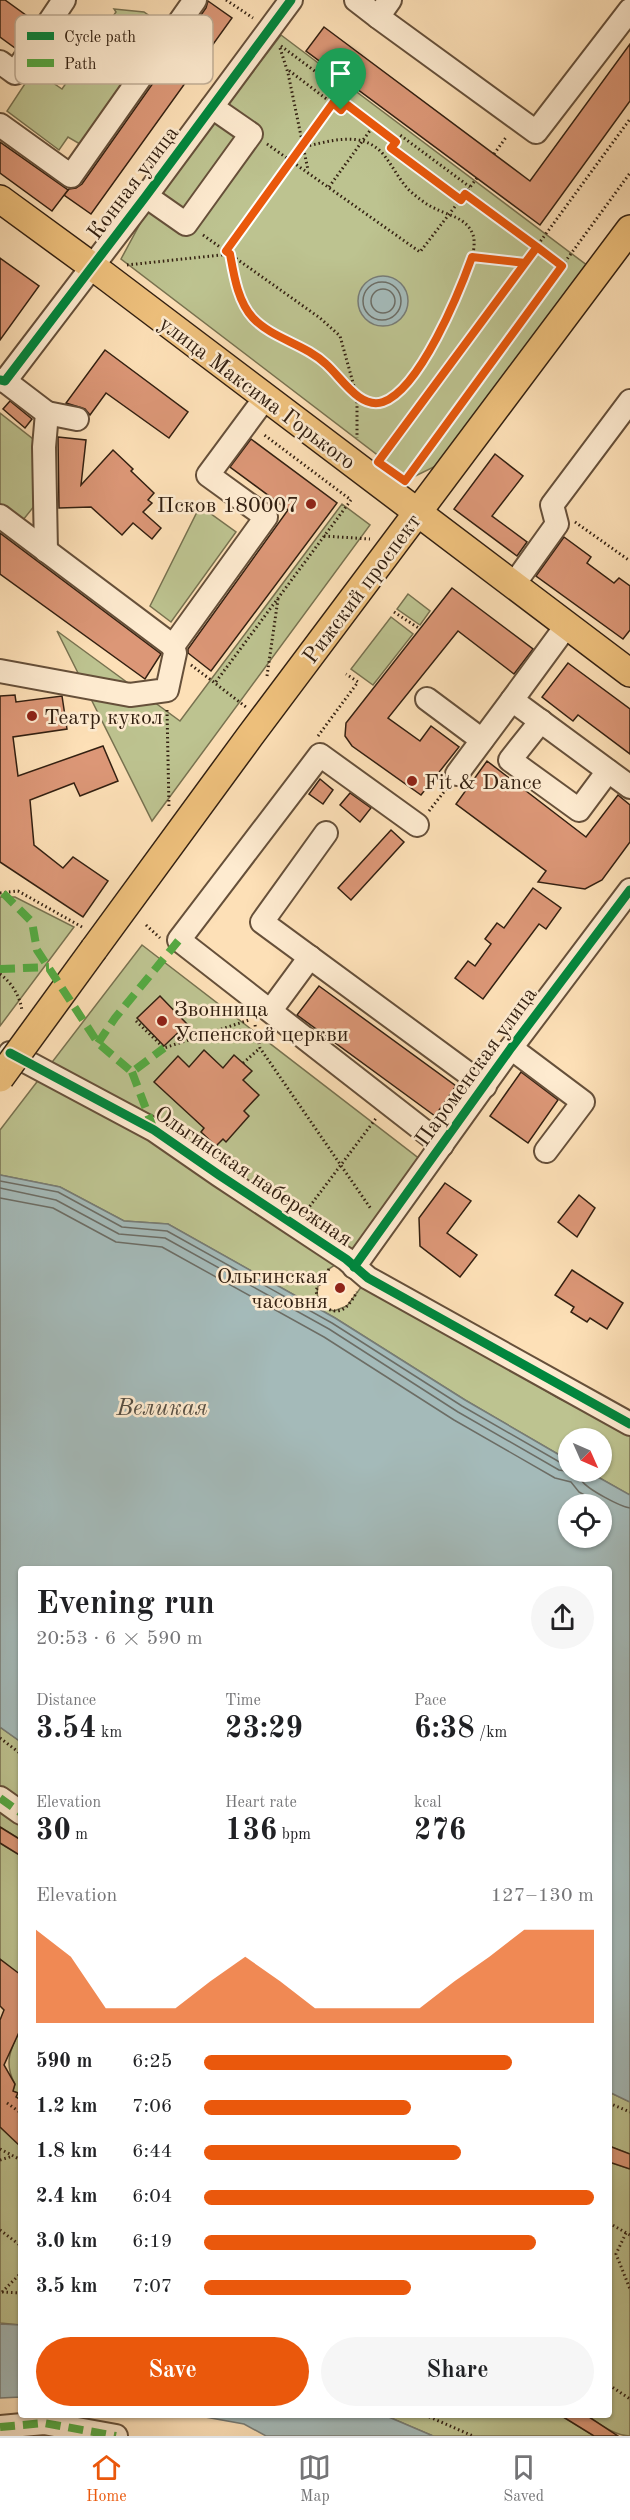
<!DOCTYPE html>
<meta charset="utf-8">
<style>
body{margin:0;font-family:"Old Standard TT",serif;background:#f6f6f6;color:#202124;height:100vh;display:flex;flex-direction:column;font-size:22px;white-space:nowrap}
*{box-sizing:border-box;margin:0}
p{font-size:20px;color:#757577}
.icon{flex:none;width:33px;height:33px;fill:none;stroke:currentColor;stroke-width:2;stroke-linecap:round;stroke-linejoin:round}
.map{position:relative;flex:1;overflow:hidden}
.details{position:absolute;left:18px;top:1566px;width:594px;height:852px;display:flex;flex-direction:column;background:#fff;border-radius:6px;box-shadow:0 2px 4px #0004}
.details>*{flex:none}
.needle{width:39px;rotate:135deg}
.controls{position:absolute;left:558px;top:1428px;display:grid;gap:12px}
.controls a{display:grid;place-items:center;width:54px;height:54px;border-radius:50%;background:#fff;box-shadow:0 2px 4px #0004;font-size:30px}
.pin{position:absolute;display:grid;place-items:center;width:51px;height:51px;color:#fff;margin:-62px -26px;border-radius:50% 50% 50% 0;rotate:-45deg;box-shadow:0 0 6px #0007}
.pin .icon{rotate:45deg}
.round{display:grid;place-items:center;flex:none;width:63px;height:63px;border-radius:32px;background:#f6f6f6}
.overview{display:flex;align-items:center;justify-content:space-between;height:102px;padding:0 18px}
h1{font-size:33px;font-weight:600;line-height:45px}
.metrics{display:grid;grid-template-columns:repeat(3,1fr);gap:9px;height:102px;padding:6px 18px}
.metrics div{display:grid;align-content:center}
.metrics b{font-size:30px;font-weight:600}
.metrics small{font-size:16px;font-weight:400}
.metrics p{font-size:16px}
.chart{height:168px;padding:12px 18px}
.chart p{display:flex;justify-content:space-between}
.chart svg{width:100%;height:108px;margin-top:6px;fill:#ea580c;opacity:.7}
.action{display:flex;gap:12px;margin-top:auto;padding:12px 18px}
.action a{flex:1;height:69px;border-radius:36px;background:#ea580c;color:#fff;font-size:24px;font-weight:600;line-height:69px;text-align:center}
.action a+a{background:#f6f6f6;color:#202124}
ul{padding:0 18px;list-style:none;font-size:20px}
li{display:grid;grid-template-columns:96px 72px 1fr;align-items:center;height:45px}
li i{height:15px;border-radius:8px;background:#ea580c}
.tab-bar{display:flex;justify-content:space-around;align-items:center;height:84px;border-top:2px solid #e0e0e0;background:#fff;font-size:16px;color:#757577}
.tab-bar a{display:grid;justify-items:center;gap:3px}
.tab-bar .selected{color:#ea580c}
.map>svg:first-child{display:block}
</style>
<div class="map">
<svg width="630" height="2436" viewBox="0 0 630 2436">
<rect width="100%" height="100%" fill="#fde0b7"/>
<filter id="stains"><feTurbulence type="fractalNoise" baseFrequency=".00333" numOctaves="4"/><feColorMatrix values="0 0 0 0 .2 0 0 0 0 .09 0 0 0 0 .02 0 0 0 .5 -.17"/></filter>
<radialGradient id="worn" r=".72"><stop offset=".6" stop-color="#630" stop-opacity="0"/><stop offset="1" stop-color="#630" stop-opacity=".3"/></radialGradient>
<!-- green -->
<g fill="#bdc390" stroke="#787250" stroke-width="1.5">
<polygon points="114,9 144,12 168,29 85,147 68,137 59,150 7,111 34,70 62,89 116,12"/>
<polygon points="281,35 588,266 438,465 409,479 121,259 148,209"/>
<polygon points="0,413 33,439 39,500 19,525 0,510"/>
<polygon points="342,504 370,525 152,821 57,631 180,721"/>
<polygon points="200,506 236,532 171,622 150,606"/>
<polygon points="408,594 430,611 420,625 397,609"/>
<polygon points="391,617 413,634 373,685 351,669"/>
<polygon points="0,897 15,897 74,927 0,1026"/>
<path d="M142,945L421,1160L346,1259C341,1262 334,1265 329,1269C314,1284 311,1304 334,1311L347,1306L365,1282L558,1398L630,1433V1495L589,1472H602V1438H568V1460L465,1400L335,1318L168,1224L124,1221L60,1187L0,1175V1130Z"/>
<polygon points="0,1727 21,1742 21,1840 0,1827"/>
<polygon points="0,1843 21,1856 21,1975 0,1998"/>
<path d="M21,2028V2104L11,2097L15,2084C3,2063 11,2048 21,2028Z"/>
<polygon points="609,2092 630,2102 630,2154 609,2146"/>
<polygon points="0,2127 21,2145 21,2325 0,2323"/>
<path d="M609,2162L630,2169V2436C614,2436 599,2423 586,2415H609Z"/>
<polygon points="384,2415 560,2415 594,2436 433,2436"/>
</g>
<!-- water -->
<g fill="#a4bab9" stroke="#777c76" stroke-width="1.5" fill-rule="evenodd">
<circle cx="383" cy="301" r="25"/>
<path d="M0,1175L60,1187L124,1221L168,1224L335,1318L465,1400L568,1460V1472H589L630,1495V2102L609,2092V1569H21V1742L0,1727ZM602,1504V1538H568V1504Z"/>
<polygon points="0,2324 21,2325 21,2397 0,2398"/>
<polygon points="194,2415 384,2415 433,2436 266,2436 244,2424"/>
</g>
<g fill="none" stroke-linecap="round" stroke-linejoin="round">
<!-- shore -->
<g stroke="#6c6d65" stroke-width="1.5">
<circle cx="382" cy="301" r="19"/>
<circle cx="383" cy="301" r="12"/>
<polyline points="0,1181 58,1192 122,1227 167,1231 332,1323 462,1406 563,1464 568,1465"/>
<polyline points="0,1188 56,1200 119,1234 165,1238 329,1329 458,1412 559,1470 572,1472"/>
<polyline points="0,1198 53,1208 116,1242 162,1247 324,1337 454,1420 555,1478 571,1482 579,1492 601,1504"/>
<path d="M579,1472C579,1476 579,1478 582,1481C587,1489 621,1507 630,1508"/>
</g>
</g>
<!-- building -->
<g fill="#dc9777" stroke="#332011" stroke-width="1.5">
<polygon points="0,0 5,0 34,21 15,48 0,37"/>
<polygon points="208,1 232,18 91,214 64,195 69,189 76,188 82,184 206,8"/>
<polygon points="324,27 530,181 630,44 630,101 540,225 306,51"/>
<polygon points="0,142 68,190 52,211 0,173"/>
<polygon points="0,258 39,286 0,340"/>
<polygon points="105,350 188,412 169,438 106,393 90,415 85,409 66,403"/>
<polygon points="10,401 32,419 25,428 3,409"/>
<polygon points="58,437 86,440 81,485 113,450 133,469 131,471 154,493 148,500 152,503 143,512 161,528 152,539 133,523 122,535 91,507 59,508"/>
<polygon points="251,439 337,503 211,671 188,653 188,649 288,510 230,467"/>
<polygon points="495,454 523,476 492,516 527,542 517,556 454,509"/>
<polygon points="0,533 161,654 145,679 0,574"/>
<polygon points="564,537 591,557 587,563 614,583 619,578 630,586 630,630 623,639 536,576"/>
<polygon points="452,588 533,649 514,674 458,631 388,718 420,741 431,726 459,747 421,795 352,746 345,736 346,723"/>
<polygon points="568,663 630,709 630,754 578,715 573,721 542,697"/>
<polygon points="15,695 16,702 62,696 67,729 13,737 18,776 103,746 118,781 80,796 74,783 30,800 34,845 63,868 73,857 108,881 83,917 0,862 0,696"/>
<polygon points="487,761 586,837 618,795 630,805 630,842 602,880 585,889 538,882 546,871 456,804"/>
<polygon points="320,779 333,790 323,804 309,794"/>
<polygon points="350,793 371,808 360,822 340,805"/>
<polygon points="391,830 404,842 351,900 338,888"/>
<polygon points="533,888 561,908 546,929 539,924 483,999 455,978 468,961 475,966 491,944 485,939 497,923 504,928"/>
<polygon points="319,986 456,1086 435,1116 297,1015"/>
<polygon points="160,996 187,1024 164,1046 137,1018"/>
<polygon points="204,1050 223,1068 234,1055 252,1071 243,1080 259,1095 244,1111 249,1116 226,1142 223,1139 216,1146 201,1132 204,1128 154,1082 178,1056 189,1067"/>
<polygon points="521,1072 558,1100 528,1143 490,1116"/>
<polygon points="445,1183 471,1201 447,1233 477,1255 460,1277 420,1246 419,1218"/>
<polygon points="579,1195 595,1208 577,1237 558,1222"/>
<polygon points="572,1270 623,1303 607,1329 590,1318 587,1322 571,1312 574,1307 555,1295"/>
<polygon points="0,1827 21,1840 21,1856 0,1843"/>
<polygon points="0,1959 21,1975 21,2028 4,2065 15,2084 13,2091 18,2093 16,2097 21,2100 21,2147 0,2127 0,2020 4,2010 0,2006"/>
<polygon points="609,2146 630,2154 630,2169 609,2162"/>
<polygon points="560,2415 586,2415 618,2436 594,2436"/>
</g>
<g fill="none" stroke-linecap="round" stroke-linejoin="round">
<!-- minor casing -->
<g stroke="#66503a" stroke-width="26">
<g id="minor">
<polyline points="356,0 378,17"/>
<polyline points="390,0 378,17 536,132 630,10"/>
<polyline points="0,62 15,73 64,0"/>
<polyline points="0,125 71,176 195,0"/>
<polyline points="146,196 186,224 251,134 212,107"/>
<polyline points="0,380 5,381 146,196 291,0"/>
<polyline points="5,381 47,413 44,447 46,551"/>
<polyline points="47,413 77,419"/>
<polyline points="0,516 173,646 266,517 208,475 265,398"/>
<polyline points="514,584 557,524 552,505 630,401"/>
<polyline points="567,625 512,700 630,787"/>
<polyline points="0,671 130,695 167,690 175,653 173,646"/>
<polyline points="427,699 482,740"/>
<polyline points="541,721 510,760 579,810 608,771"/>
<polyline points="457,774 512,700"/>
<polyline points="417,825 320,755 179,940 442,1145"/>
<polyline points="326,833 262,922 485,1086"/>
<polyline points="271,1010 310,957"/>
<polyline points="511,1048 583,1102 546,1151"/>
<polyline points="10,1053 154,1130 219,1175 346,1259 368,1278 630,1424"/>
<polyline points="354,1267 511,1048 630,890"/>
<polyline points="0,1798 21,1813"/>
<polyline points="0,2427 44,2423 116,2436"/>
</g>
</g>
<!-- major casing -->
<g stroke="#332011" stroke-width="30">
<g id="major">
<polyline points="0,199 104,275 630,673"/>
<polyline points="94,949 250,736 630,229"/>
</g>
</g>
<!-- path -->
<g stroke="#332011" stroke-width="3" stroke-dasharray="1.5 3" stroke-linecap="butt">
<polyline points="226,0 253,18"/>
<polyline points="281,46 351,98 341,110 287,69"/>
<polyline points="280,48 288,73 308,170"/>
<polyline points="346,104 396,142"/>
<polyline points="267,144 420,252 477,178"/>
<polyline points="494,154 507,136"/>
<polyline points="329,187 374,125"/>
<polyline points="461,200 391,148 400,135 470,187"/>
<polyline points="203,235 320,318 340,336 357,397 357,438"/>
<polyline points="226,251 333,103"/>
<path d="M230,254C234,275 238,298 251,315C267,336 299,346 321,360C337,369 349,385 360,400C367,402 375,405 382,403C413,393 484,265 473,235C467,218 450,216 436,209C427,205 418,198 410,191C399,180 393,166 383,154C361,129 329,142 302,147"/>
<polyline points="473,257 525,263"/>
<polyline points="127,265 230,254"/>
<polyline points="562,266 630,173"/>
<polyline points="381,459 630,119"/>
<polyline points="407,477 562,266 466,194"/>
<polyline points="575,522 630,561"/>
<polyline points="324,536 370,539"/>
<polyline points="394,612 420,629"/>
<polyline points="191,665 215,683 351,500 263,434"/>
<polyline points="267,676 278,599"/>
<polyline points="216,684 246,707"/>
<polyline points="167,710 169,808"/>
<polyline points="318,736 358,682 346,674"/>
<polyline points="429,811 447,788"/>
<polyline points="0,893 18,891 82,927"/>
<polyline points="146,925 160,938"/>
<path d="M0,974C12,983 20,996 22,1011"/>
<polyline points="136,1021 164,1048 249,1020"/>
<polyline points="255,1025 260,1048 371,1209"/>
<polyline points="243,1063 260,1048"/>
<polyline points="307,1210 377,1117"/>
<path d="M329,1269L316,1290C317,1304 332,1317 345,1308C350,1304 354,1297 357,1292"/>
<polyline points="0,1738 21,1754"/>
<polyline points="7,2103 21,2113"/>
<polyline points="609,2103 630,2112"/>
<polyline points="0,2149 21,2160"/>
<polyline points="0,2160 13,2156"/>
<polyline points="609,2223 630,2235"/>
<polyline points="0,2230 21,2246"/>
<polyline points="626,2233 616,2254 630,2289"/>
<polyline points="2,2292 21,2273"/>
<polyline points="2,2292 21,2293"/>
<polyline points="609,2385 630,2399"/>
<polyline points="425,2415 473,2436"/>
</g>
<!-- minor -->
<use href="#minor" stroke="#feebd0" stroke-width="22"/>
<!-- major -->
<use href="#major" stroke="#eec07c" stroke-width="27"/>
<!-- major-bridge casing -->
<g stroke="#332011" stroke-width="30" stroke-linecap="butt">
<polyline id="major-bridge" points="0,1078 94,949"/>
</g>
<!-- major-bridge -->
<use href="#major-bridge" stroke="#eec07c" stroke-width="27"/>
<!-- quiet -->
<g stroke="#54aa42" stroke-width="8" stroke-dasharray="15 8" stroke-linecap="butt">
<polyline points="3,893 32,922 37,950 98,1043 132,1072 164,1048"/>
<polyline points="0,969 49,967"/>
<polyline points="98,1043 115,1018 179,940"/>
<polyline points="132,1072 154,1130"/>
<polyline points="0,1798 21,1813"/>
<polyline points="0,2427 44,2423 116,2436"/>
</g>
<!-- cycleway casing -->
<g stroke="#feebd0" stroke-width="13">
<g id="cycleway">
<polyline points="0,380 5,381 146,196 291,0"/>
<polyline points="10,1053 154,1130 219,1175 346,1259 368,1278 630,1424"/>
<polyline points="354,1267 511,1048 630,890"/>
</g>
</g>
<!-- cycleway -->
<use href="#cycleway" stroke="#00873e" stroke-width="9"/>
</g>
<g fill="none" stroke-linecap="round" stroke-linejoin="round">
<!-- route casing -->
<g stroke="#fff" stroke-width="12">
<path id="route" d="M341,110L333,103L226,251L230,254C234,276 238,302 253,318C273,339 305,344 326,364C341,377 360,410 383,402C420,389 459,293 472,257L525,263L537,247L562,266L405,481L378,462C431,391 484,319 537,247L465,194L461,200L391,148L396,142L346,104L341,110"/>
</g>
<!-- route -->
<use href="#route" stroke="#ea580c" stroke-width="8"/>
</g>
<!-- markers -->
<g fill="#8f2418" stroke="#feebd0" stroke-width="2">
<circle cx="311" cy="504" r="6"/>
<circle cx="32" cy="716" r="6"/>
<circle cx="412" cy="781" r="6"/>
<circle cx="162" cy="1021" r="6"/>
<circle cx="340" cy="1288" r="6"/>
</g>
<g text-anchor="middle" stroke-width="5" stroke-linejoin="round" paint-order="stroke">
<!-- street labels -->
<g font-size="22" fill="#332011" stroke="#feebd0">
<text transform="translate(132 182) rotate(-53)" y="8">Конная улица</text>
<text transform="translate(258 392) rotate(37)" y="8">улица Максима Горького</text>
<text transform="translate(361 588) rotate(-53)" y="8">Рижский проспект</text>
<text transform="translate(475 1066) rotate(-54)" y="8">Пароменская улица</text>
<text transform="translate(254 1175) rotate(34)" y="8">Ольгинская набережная</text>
</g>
<!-- poi labels -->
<g font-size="22" fill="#332011" stroke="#feebd0" text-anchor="start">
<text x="299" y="512" text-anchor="end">Псков 180007</text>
<text x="44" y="724">Театр кукол</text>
<text x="424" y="789">Fit &amp; Dance</text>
<text x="174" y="1016">Звонница<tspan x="174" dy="25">Успенской церкви</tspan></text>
<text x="328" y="1283" text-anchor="end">Ольгинская<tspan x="328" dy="25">часовня</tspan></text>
</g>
<!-- water labels -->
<g font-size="24" font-style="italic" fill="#554e43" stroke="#feebd0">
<text x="162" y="1415">Великая</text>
</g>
</g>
<!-- legend -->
<rect x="15" y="15" width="198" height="69" rx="9" fill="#feebd0" stroke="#c1ae97" stroke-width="1.5"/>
<rect x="27" y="32" width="27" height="8" fill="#00873e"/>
<rect x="27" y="59" width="27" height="8" fill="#54aa42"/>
<g font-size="16" fill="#332011">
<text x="64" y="42">Cycle path</text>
<text x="64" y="69">Path</text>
</g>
<rect width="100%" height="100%" filter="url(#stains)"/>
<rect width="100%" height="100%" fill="url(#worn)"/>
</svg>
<div class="controls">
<a><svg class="needle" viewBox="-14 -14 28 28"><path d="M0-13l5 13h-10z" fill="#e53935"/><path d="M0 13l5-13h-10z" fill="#757577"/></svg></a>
<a><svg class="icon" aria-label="locate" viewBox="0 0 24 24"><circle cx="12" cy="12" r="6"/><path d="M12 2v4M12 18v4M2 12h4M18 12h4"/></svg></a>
</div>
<div class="pin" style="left:341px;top:110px;background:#1e9e55"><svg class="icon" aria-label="arrive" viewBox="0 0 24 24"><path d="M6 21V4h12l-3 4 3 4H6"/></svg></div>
<section class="details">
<div class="overview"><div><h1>Evening run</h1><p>20:53 · 6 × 590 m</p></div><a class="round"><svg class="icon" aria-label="share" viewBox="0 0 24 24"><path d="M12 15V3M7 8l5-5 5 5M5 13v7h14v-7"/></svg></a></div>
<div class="metrics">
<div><p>Distance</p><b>3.54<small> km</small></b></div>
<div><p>Time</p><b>23:29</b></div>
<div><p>Pace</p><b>6:38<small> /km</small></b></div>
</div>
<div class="metrics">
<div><p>Elevation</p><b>30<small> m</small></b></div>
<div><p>Heart rate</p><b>136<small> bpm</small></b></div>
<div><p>kcal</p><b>276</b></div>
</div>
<div class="chart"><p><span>Elevation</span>127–130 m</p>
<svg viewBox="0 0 160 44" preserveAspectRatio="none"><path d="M0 44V6L10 17L20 38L30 38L40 38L50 27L60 17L70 27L80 38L90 38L100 38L110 38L120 27L130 17L140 6L150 6L160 6V44z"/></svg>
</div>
<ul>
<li><b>590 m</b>6:25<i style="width:79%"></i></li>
<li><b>1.2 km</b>7:06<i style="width:53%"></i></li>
<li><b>1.8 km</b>6:44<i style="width:66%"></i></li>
<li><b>2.4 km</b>6:04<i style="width:100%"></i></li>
<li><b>3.0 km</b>6:19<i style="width:85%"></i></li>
<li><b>3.5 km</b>7:07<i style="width:53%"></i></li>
</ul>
<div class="action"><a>Save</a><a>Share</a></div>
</section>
</div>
<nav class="tab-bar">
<a class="selected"><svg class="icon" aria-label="home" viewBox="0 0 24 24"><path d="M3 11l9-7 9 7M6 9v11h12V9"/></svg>Home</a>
<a><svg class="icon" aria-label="map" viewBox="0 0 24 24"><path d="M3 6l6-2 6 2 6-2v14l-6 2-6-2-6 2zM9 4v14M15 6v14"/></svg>Map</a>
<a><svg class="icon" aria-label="saved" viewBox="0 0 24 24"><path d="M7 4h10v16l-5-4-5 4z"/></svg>Saved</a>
</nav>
